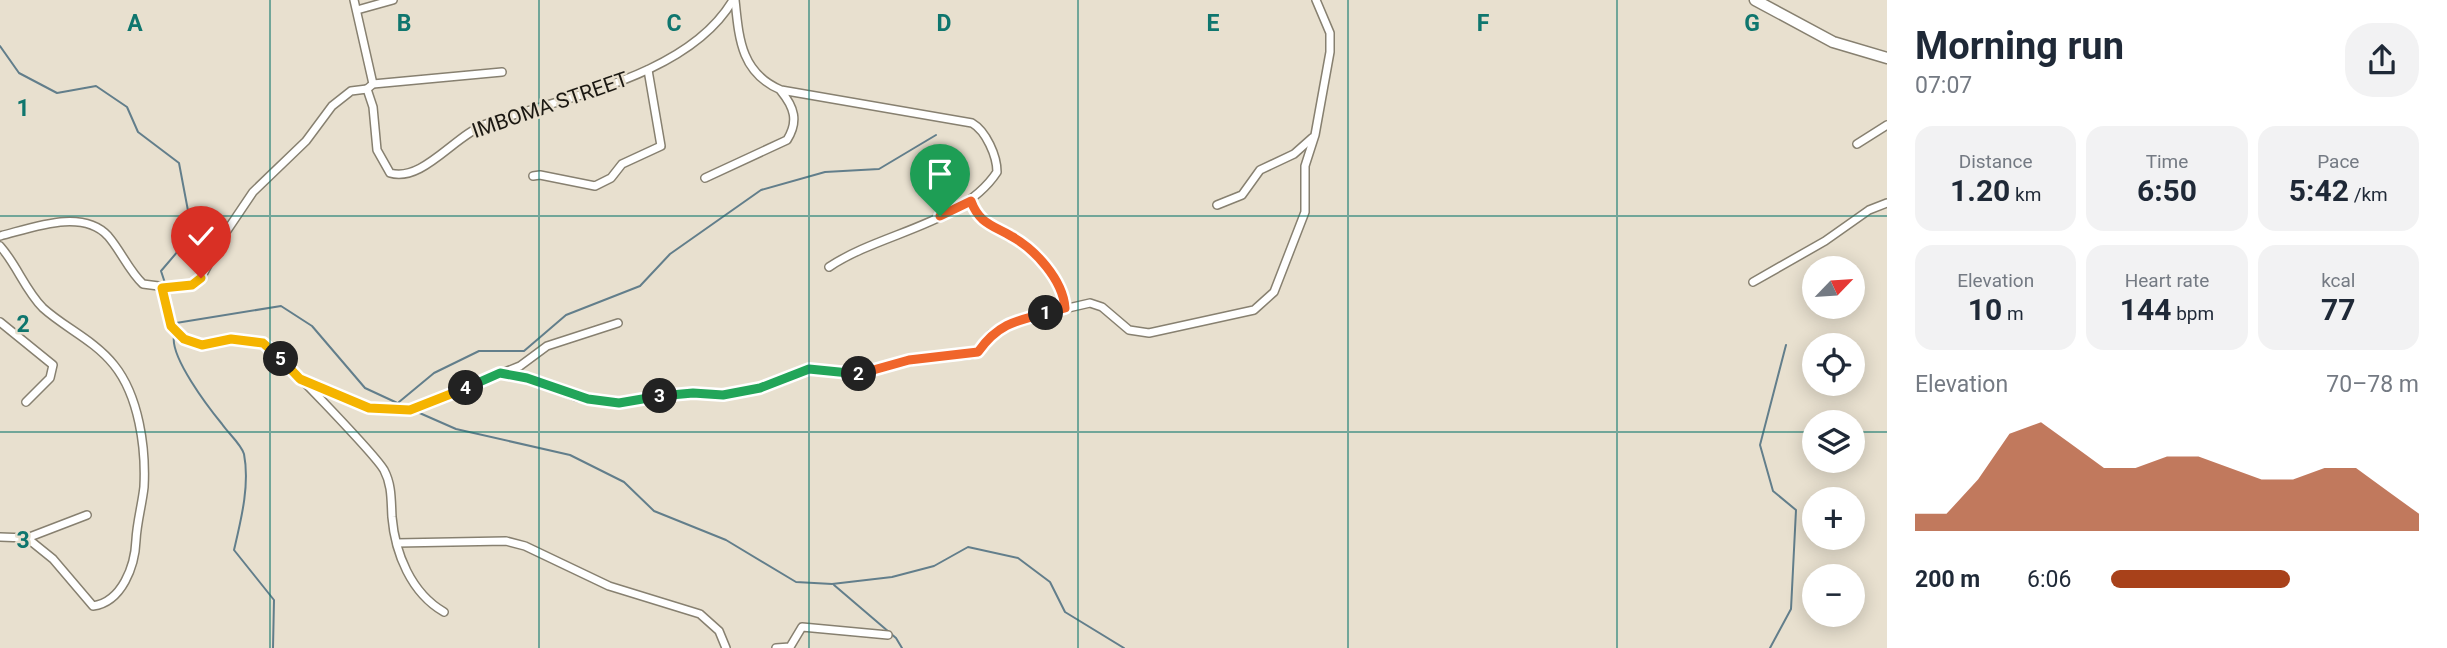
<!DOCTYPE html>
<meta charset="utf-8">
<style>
body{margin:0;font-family:Roboto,sans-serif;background:#f2f2f3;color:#1f2937;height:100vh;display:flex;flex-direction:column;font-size:26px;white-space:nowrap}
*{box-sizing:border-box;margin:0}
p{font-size:23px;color:#747a83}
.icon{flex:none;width:38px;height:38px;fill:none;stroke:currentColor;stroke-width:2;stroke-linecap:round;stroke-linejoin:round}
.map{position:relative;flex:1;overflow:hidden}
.side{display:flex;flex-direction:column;background:#fff;width:560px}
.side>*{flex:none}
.needle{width:46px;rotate:65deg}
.fabs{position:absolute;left:1802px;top:256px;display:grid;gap:14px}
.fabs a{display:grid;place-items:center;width:63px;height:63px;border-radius:50%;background:#fff;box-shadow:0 4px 18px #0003;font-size:35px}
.pin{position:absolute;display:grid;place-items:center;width:60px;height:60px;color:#fff;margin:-72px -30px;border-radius:50% 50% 50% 0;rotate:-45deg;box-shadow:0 0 7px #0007}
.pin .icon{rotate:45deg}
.km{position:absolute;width:35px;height:35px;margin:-18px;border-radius:50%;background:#222;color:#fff;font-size:19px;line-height:35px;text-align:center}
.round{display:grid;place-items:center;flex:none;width:74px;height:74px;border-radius:28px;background:#f2f2f3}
.head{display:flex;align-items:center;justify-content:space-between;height:119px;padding:0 28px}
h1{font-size:38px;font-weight:700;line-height:52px}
.metrics{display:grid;grid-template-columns:repeat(3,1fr);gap:10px;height:119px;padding:7px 28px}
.metrics div{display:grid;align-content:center;border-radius:18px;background:#f2f2f3;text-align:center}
.metrics b{font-size:30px;font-weight:700}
.metrics small{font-size:19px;font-weight:400}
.metrics p{font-size:19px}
.chart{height:196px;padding:14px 28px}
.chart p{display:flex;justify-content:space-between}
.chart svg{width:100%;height:126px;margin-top:7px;fill:#a8411a;opacity:.7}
ul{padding:0 28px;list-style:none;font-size:23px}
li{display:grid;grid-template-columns:112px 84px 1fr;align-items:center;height:52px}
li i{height:18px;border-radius:9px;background:#a8411a}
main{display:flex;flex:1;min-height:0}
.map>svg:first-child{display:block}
</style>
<main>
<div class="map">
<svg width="1887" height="648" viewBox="0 0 1887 648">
<rect width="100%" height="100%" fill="#e8e0cf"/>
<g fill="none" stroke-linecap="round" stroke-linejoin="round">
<!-- stream -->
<g stroke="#627e8b" stroke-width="2">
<polyline points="0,46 19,73 57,93 96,86 127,107 138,132 179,163 189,216 184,244 161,271 165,283"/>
<polyline points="169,299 175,327"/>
<polyline points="176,323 281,306 312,326 365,388 406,407"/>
<path d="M174,336C170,357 208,407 222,424C228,433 241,444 244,454C250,485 241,520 234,550L274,600L273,648"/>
<polyline points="399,402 434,373 479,351 524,351 566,315 640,286 670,254 761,190 825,172 879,169 936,135"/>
<polyline points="415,411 456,429 570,455 624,482 654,511 726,540 796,582 832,584 892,577 934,566 968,547 1018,558 1050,582 1065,612 1124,648"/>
<polyline points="834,585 896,638 902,648"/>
<polyline points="1770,648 1791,609 1796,510 1773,491 1760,445 1786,345"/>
</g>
<!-- minor casing -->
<g stroke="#878070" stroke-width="10">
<g id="minor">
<polyline points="354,0 373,84"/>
<path d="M735,0C739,39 741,73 781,90L972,123C986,131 997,156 997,172C962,225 881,232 829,267"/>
<polyline points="357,10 393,0"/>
<path d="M367,89L373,107L377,150L390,173C422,183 455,135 486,124C563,97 688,77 733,0"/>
<polyline points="367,89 373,84 502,72"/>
<polyline points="1857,144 1887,125"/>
<polyline points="533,176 540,175 595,186 611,178 622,164 661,146 648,70"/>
<path d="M705,178L787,140C799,121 794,107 781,91"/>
<path d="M971,201C980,223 992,225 1011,236C1035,250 1063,280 1065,308"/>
<polyline points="1217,205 1242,195 1260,170 1294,154 1312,138"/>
<path d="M0,236C32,228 82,208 108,236C121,251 129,271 143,284L174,288L192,285L201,278L224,235L253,192L306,141L332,106L351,91L367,89"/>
<path d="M0,246C17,265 25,290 43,308C65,328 94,340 114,365C139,396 146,448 144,487C142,505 137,522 136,540C135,566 122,602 93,606L53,559L27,538"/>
<polyline points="1753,282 1825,241 1869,210 1887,203"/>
<path d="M162,288C169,303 165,326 180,336C204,354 234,332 262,343C274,348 376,456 384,470C392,485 391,500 392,517C395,553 411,593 444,612"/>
<polyline points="0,322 53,365 50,378 26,402"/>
<polyline points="500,373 540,382 576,397 619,403 693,393 723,395 760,388 809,369 851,374 930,357 969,355 978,353 991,334 1016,320 1090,303 1102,307 1129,330 1149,333 1254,310 1274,292 1305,212 1305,166 1315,135 1330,52 1330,33 1316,0"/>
<polyline points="300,379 370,408 409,410 520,366 547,346 618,323"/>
<polyline points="0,537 27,538 87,515"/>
<polyline points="397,543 506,541 525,546 609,586 700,614 719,631 726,648"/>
<polyline points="776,648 790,647 802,627 888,635"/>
</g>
</g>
<!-- tertiary casing -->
<g stroke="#878070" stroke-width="13">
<polyline id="tertiary" points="1755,0 1833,42 1887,58"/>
</g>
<!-- minor -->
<use href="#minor" stroke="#fff" stroke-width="7"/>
<!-- tertiary -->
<use href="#tertiary" stroke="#fff" stroke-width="10"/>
</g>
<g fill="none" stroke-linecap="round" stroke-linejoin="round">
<!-- split-1 casing -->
<g stroke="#fff" stroke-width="14">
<path id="split-1" d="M940,216L971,201C979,223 992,225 1011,236C1035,249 1063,280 1065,308L1046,313"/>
</g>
<!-- split-2 casing -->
<g stroke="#fff" stroke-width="14">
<path id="split-2" d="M859,374L909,360L978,352C997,325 1014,321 1046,313"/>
</g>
<!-- split-3 casing -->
<g stroke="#fff" stroke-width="14">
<polyline id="split-3" points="660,396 693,393 723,395 760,388 809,369 859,374"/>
</g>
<!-- split-4 casing -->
<g stroke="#fff" stroke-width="14">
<polyline id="split-4" points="466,388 500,373 527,378 588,399 619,403 660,396"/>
</g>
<!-- split-5 casing -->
<g stroke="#fff" stroke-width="14">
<polyline id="split-5" points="281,359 300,379 369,408 410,410 466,388"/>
</g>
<!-- split-6 casing -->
<g stroke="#fff" stroke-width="14">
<polyline id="split-6" points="201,278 192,285 162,288 171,326 184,339 202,345 231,339 263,343 281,359"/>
</g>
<!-- split-1 -->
<use href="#split-1" stroke="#f0652b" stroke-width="9"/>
<!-- split-2 -->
<use href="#split-2" stroke="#f0652b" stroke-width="9"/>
<!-- split-3 -->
<use href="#split-3" stroke="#22a559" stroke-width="9"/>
<!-- split-4 -->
<use href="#split-4" stroke="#22a559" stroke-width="9"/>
<!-- split-5 -->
<use href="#split-5" stroke="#f5b400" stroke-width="9"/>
<!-- split-6 -->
<use href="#split-6" stroke="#f5b400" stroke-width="9"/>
</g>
<!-- grid -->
<path fill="none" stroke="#0f766e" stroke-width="2" stroke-opacity="0.55" d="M270,0V648M539,0V648M809,0V648M1078,0V648M1348,0V648M1617,0V648M0,216H1887M0,432H1815M1853,432H1887"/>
<g text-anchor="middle" stroke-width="5" stroke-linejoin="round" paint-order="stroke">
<!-- street labels -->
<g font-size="21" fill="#1b1812" stroke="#e8e0cf">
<text transform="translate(550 105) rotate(-19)" y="7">IMBOMA STREET</text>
</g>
</g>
<g font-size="23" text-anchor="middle" font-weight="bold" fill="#0f766e" stroke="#e8e0cf" stroke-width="5" stroke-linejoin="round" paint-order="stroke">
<text x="135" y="31">A</text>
<text x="404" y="31">B</text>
<text x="674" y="31">C</text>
<text x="944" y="31">D</text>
<text x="1213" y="31">E</text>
<text x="1483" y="31">F</text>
<text x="1752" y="31">G</text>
<text x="23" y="116">1</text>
<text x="23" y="332">2</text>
<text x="23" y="548">3</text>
</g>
</svg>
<div class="fabs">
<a><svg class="needle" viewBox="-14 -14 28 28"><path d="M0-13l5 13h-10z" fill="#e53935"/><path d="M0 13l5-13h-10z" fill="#747a83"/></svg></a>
<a><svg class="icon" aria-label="locate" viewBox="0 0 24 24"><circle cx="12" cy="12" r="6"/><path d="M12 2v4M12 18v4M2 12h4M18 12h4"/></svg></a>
<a><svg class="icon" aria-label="layers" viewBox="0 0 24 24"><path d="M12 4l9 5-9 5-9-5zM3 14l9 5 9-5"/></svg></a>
<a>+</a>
<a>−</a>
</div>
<div class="pin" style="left:940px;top:216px;background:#1e9e55"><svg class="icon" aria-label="arrive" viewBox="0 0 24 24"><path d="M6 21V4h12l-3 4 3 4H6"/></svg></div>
<div class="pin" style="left:201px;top:278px;background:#d93025"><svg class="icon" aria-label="check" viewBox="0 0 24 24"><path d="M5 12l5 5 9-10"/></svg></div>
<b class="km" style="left:1046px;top:313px">1</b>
<b class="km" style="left:859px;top:374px">2</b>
<b class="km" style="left:660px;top:396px">3</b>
<b class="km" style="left:466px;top:388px">4</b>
<b class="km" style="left:281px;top:359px">5</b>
</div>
<section class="side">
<div class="head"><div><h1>Morning run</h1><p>07:07</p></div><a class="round"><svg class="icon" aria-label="share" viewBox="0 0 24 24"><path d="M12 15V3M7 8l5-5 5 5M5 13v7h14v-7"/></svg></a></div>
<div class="metrics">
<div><p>Distance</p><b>1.20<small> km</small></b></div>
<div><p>Time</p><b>6:50</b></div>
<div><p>Pace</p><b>5:42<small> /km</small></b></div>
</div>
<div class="metrics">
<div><p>Elevation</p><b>10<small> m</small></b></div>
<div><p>Heart rate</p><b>144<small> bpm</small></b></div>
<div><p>kcal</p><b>77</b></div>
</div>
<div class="chart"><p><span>Elevation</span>70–78 m</p>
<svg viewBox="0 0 160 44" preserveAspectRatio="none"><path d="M0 44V38L10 38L20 26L30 10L40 6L50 14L60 22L70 22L80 18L90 18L100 22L110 26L120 26L130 22L140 22L150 30L160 38V44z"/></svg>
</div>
<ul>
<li><b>200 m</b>6:06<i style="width:58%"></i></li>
</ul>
</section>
</main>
